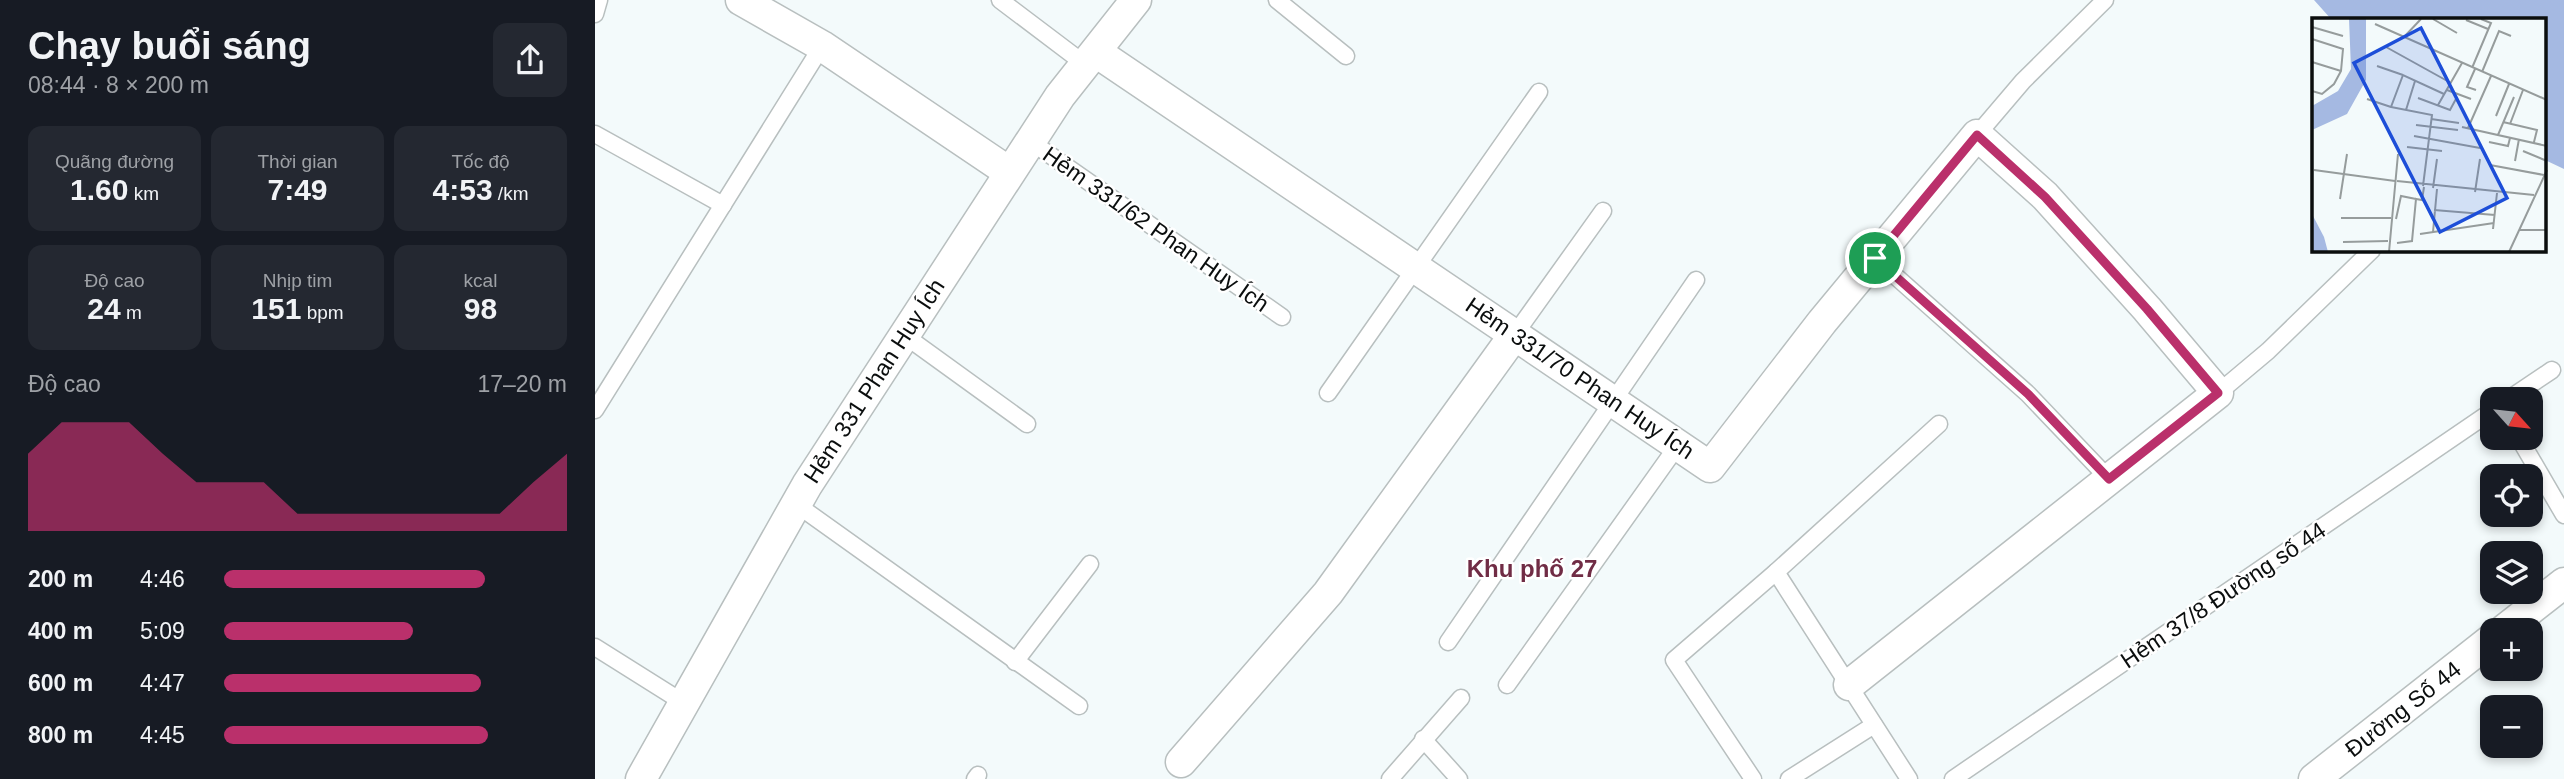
<!DOCTYPE html>
<html lang="vi">
<meta charset="utf-8">
<style>
body{margin:0;font-family:Helvetica,sans-serif;background:#242831;color:#f1f3f6;height:100vh;display:flex;flex-direction:column;font-size:26px;white-space:nowrap}
*{box-sizing:border-box;margin:0}
p{font-size:23px;color:#9ea1a6}
.icon{flex:none;width:38px;height:38px;fill:none;stroke:currentColor;stroke-width:2;stroke-linecap:round;stroke-linejoin:round}
.map{position:relative;flex:1;overflow:hidden}
.drawer{display:flex;flex-direction:column;background:#171b24;width:595px}
.drawer>*{flex:none}
.needle{width:46px;rotate:117deg}
.fabs{position:absolute;left:1885px;top:387px;display:grid;gap:14px}
.fabs a{display:grid;place-items:center;width:63px;height:63px;border-radius:14px;background:#171b24;box-shadow:0 4px 10px #0003;font-size:35px}
.pin{position:absolute;display:grid;place-items:center;width:60px;height:60px;color:#fff;margin:-30px;border:4px solid #fff;border-radius:50%;box-shadow:0 2px 7px #0007}
.round{display:grid;place-items:center;flex:none;width:74px;height:74px;border-radius:14px;background:#242831}
.headline{display:flex;align-items:center;justify-content:space-between;height:119px;padding:0 28px}
h1{font-size:38px;font-weight:800;line-height:52px}
.stats{display:grid;grid-template-columns:repeat(3,1fr);gap:10px;height:119px;padding:7px 28px}
.stats div{display:grid;align-content:center;border-radius:14px;background:#242831;text-align:center}
.stats b{font-size:30px;font-weight:800}
.stats small{font-size:19px;font-weight:400}
.stats p{font-size:19px}
.chart{height:196px;padding:14px 28px}
.chart p{display:flex;justify-content:space-between}
.chart svg{width:100%;height:126px;margin-top:7px;fill:#ba306b;opacity:.7}
ul{padding:0 28px;list-style:none;font-size:23px}
li{display:grid;grid-template-columns:112px 84px 1fr;align-items:center;height:52px}
li i{height:18px;border-radius:9px;background:#ba306b}
main{display:flex;flex:1;min-height:0}
.map>svg:first-child{display:block}
</style>
<main>
<section class="drawer">
<div class="headline"><div><h1>Chạy buổi sáng</h1><p>08:44 · 8 × 200 m</p></div><a class="round"><svg class="icon" aria-label="share" viewBox="0 0 24 24"><path d="M12 15V3M7 8l5-5 5 5M5 13v7h14v-7"/></svg></a></div>
<div class="stats">
<div><p>Quãng đường</p><b>1.60<small> km</small></b></div>
<div><p>Thời gian</p><b>7:49</b></div>
<div><p>Tốc độ</p><b>4:53<small> /km</small></b></div>
</div>
<div class="stats">
<div><p>Độ cao</p><b>24<small> m</small></b></div>
<div><p>Nhịp tim</p><b>151<small> bpm</small></b></div>
<div><p>kcal</p><b>98</b></div>
</div>
<div class="chart"><p><span>Độ cao</span>17–20 m</p>
<svg viewBox="0 0 160 44" preserveAspectRatio="none"><path d="M0 44V17L10 6L20 6L30 6L40 17L50 27L60 27L70 27L80 38L90 38L100 38L110 38L120 38L130 38L140 38L150 27L160 17V44z"/></svg>
</div>
<ul>
<li><b>200 m</b>4:46<i style="width:76%"></i></li>
<li><b>400 m</b>5:09<i style="width:55%"></i></li>
<li><b>600 m</b>4:47<i style="width:75%"></i></li>
<li><b>800 m</b>4:45<i style="width:77%"></i></li>
</ul>
</section>
<div class="map">
<svg width="1969" height="779" viewBox="0 0 1969 779">
<rect width="100%" height="100%" fill="#f3fafb"/>
<!-- water -->
<polygon fill="#a5b9e2" points="1719,0 1969,0 1969,169 1950,160 1950,19 1736,19"/>
<g fill="none" stroke-linecap="round" stroke-linejoin="round">
<!-- service casing -->
<g stroke="#b8bfbf" stroke-width="19">
<g id="service">
<polyline points="405,0 491,65"/>
<polyline points="682,0 751,56"/>
<polyline points="0,14 4,0"/>
<polyline points="0,134 128,205"/>
<polyline points="1382,135 1428,81 1510,0"/>
<polyline points="435,141 687,317"/>
<polyline points="1280,258 1433,394 1514,479"/>
<polyline points="920,334 1008,211"/>
<polyline points="309,335 432,424"/>
<polyline points="733,393 944,92"/>
<polyline points="1623,393 1673,351 1777,250"/>
<polyline points="1914,399 1957,370"/>
<polyline points="0,410 227,46"/>
<polyline points="1924,438 1969,515"/>
<polyline points="201,504 484,706"/>
<polyline points="1181,572 1314,779"/>
<polyline points="853,642 1101,280"/>
<polyline points="0,647 89,703"/>
<polyline points="420,662 495,564"/>
<polyline points="912,685 1083,445"/>
<polyline points="828,739 864,779"/>
<polyline points="380,779 383,775"/>
<polyline points="795,779 866,698"/>
<polyline points="1158,779 1079,660 1181,572 1344,424"/>
<polyline points="1194,779 1279,725"/>
<polyline points="1358,779 1897,411"/>
</g>
</g>
<!-- minor casing -->
<g stroke="#b8bfbf" stroke-width="33">
<g id="minor">
<polyline points="146,0 227,46 414,172"/>
<polyline points="501,52 1115,467 1227,322 1382,135 1450,196 1552,309 1623,393 1254,685"/>
<polyline points="1909,630 1969,583"/>
<polyline points="586,762 733,593 920,334"/>
<polyline points="46,779 212,485 465,96 541,0"/>
<polyline points="1719,779 1897,639"/>
</g>
</g>
<!-- service -->
<use href="#service" stroke="#fff" stroke-width="16"/>
<!-- minor -->
<use href="#minor" stroke="#fff" stroke-width="30"/>
</g>
<g fill="none" stroke-linecap="round" stroke-linejoin="round">
<!-- route casing -->
<g stroke="#fff" stroke-width="14">
<polygon id="route" points="1382,135 1450,197 1552,309 1623,393 1514,479 1433,394 1280,258"/>
</g>
<!-- route -->
<use href="#route" stroke="#ba306b" stroke-width="9"/>
</g>
<g text-anchor="middle" stroke-width="5" stroke-linejoin="round" paint-order="stroke">
<!-- street labels -->
<g font-size="23" fill="#0b0e0e" stroke="#fff">
<text transform="translate(561 229) rotate(35)" y="8">Hẻm 331/62 Phan Huy Ích</text>
<text transform="translate(985 378) rotate(34)" y="8">Hẻm 331/70 Phan Huy Ích</text>
<text transform="translate(279 381) rotate(-57)" y="8">Hẻm 331 Phan Huy Ích</text>
<text transform="translate(1628 595) rotate(-34)" y="8">Hẻm 37/8 Đường số 44</text>
<text transform="translate(1808 709) rotate(-38)" y="8">Đường Số 44</text>
</g>
<!-- neighbourhood labels -->
<g font-size="24" font-weight="bold" fill="#702c45" stroke="#fff">
<text x="937" y="577">Khu phố 27</text>
</g>
</g>
<!-- overview -->
<g transform="translate(1717 18)">
<rect width="234" height="234" fill="#f3fafb"/>
<path d="M37,1H54V62L35,96L0,112V88L26,73L39,51ZM0,196L12,219L16,234H0Z" fill="#a5b9e2"/>
<path fill="none" stroke="#969c9c" stroke-width="2" d="M121,1L145,15M154,2L176,11M63,6L235,82M0,9L31,18M92,19L109,1M0,21L31,31L29,53L22,66L10,76L0,73M74,29L139,65M0,44L29,53M65,48L91,57M160,50L179,5L169,1M163,51L155,69L164,72M170,54L187,13L199,18M135,72L159,81M106,80L138,92L145,79M55,81L79,89M126,87L150,45M94,92L103,63M184,98L197,66M119,101L147,105M191,104L225,112L222,124M198,106L211,72M104,107L146,112M150,109L235,128M156,110L179,58M186,117L202,79M102,118L168,130M177,124L196,128L198,120M95,129L130,133M211,133L235,143M203,143L207,121M178,147L232,157M2,152L83,163M85,163L222,177M111,168L120,97L79,89L91,57L132,76M121,170L125,141M163,174L168,141M28,181L35,136M122,192L183,197M29,200H79M84,201L89,178L104,181M181,211L185,175M207,212H235M121,214L125,171M108,216L182,205M31,224L76,223M85,225L100,223L104,181L110,182L112,169M77,234L86,136M197,234L235,152"/>
<path fill="#1d4ed8" fill-opacity="0.15" stroke="#1d4ed8" stroke-width="3.5" d="M109,10L195,180L128,214L42,45Z"/>
<rect width="234" height="234" fill="none" stroke="#0b0e0e" stroke-width="3.5"/>
</g>
</svg>
<div class="fabs">
<a><svg class="needle" viewBox="-14 -14 28 28"><path d="M0-13l5 13h-10z" fill="#e53935"/><path d="M0 13l5-13h-10z" fill="#9ea1a6"/></svg></a>
<a><svg class="icon" aria-label="locate" viewBox="0 0 24 24"><circle cx="12" cy="12" r="6"/><path d="M12 2v4M12 18v4M2 12h4M18 12h4"/></svg></a>
<a><svg class="icon" aria-label="layers" viewBox="0 0 24 24"><path d="M12 4l9 5-9 5-9-5zM3 14l9 5 9-5"/></svg></a>
<a>+</a>
<a>−</a>
</div>
<div class="pin" style="left:1280px;top:258px;background:#1e9e55"><svg class="icon" aria-label="arrive" viewBox="0 0 24 24"><path d="M6 21V4h12l-3 4 3 4H6"/></svg></div>
</div>
</main>
